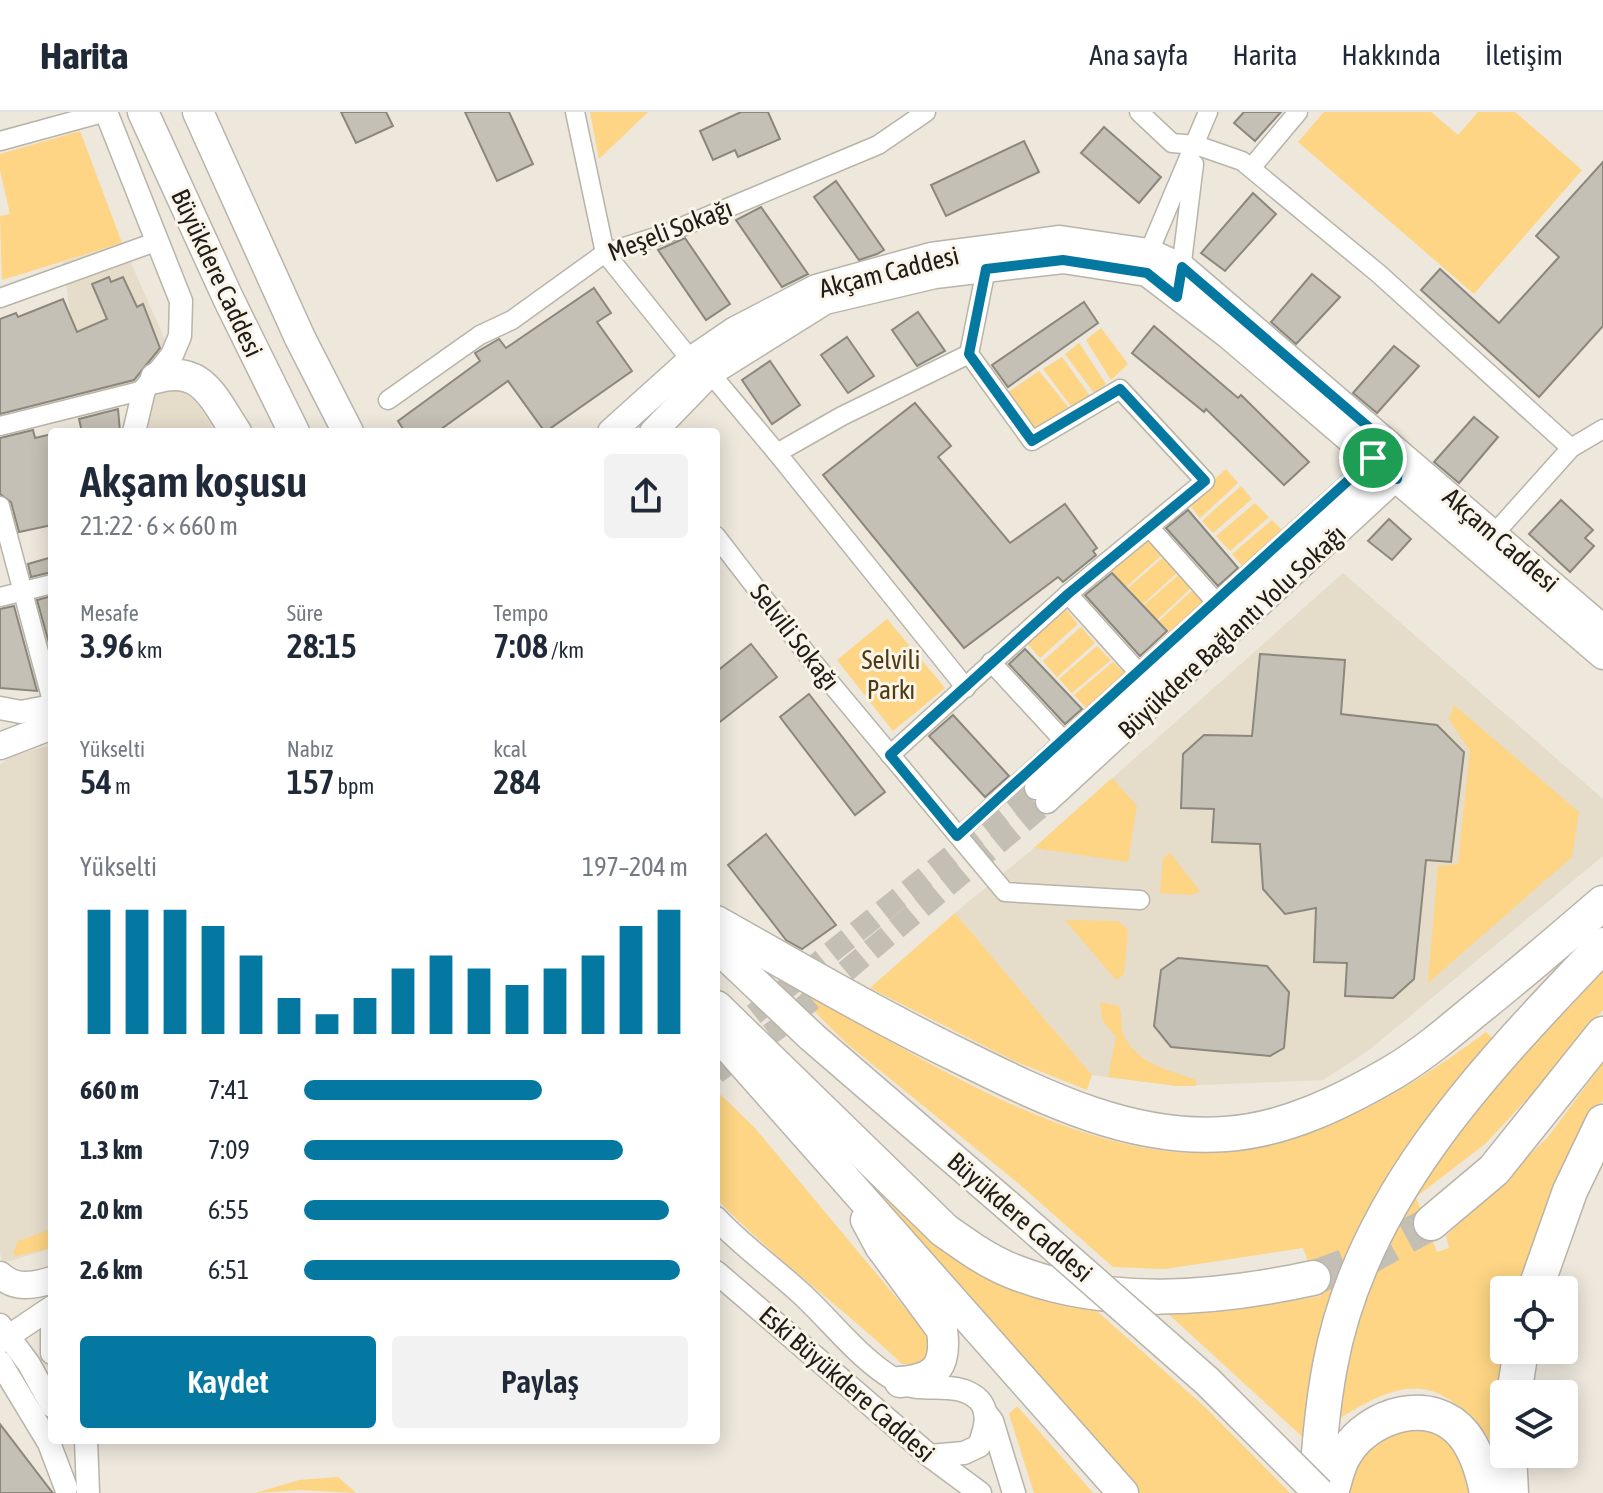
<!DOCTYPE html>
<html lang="tr">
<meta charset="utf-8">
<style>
body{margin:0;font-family:"Asap Condensed",sans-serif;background:#f2f2f3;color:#1f2937;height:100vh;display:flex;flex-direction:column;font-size:30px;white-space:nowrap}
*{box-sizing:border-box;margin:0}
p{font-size:26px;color:#747a83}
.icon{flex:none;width:44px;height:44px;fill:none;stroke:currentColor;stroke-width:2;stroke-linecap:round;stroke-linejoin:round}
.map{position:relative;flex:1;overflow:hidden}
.drawer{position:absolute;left:48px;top:316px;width:672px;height:1016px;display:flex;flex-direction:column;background:#fff;border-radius:8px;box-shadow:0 4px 20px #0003}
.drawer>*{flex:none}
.tools{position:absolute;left:1490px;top:1164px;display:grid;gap:16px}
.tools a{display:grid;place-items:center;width:88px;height:88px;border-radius:8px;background:#fff;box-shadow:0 4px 20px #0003;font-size:40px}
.pin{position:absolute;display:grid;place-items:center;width:68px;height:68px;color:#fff;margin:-34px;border:4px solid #fff;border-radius:50%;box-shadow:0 2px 8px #0007}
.round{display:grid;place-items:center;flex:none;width:84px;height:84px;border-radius:8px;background:#f2f2f3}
.overview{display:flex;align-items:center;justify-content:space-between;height:136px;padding:0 32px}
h1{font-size:44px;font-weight:600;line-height:60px}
.metrics{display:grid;grid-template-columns:repeat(3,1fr);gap:12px;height:136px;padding:8px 32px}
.metrics div{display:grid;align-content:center}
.metrics b{font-size:34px;font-weight:600}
.metrics small{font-size:22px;font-weight:400}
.metrics p{font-size:22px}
.chart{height:224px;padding:16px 32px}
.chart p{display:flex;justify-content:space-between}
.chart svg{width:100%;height:144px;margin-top:8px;stroke:#0578a1;stroke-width:6}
.button{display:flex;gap:16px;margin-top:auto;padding:16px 32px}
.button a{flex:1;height:92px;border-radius:8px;background:#0578a1;color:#fff;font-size:32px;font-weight:600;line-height:92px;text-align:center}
.button a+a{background:#f2f2f3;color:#1f2937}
ul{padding:0 32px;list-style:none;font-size:26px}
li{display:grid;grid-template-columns:128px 96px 1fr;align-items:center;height:60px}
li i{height:20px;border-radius:10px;background:#0578a1}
header{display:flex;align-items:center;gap:48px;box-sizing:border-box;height:112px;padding:0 40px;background:#fff;border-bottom:2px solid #e0e1e3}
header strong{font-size:38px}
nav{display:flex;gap:44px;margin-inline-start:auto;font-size:28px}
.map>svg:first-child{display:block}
</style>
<header>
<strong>Harita</strong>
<nav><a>Ana sayfa</a><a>Harita</a><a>Hakkında</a><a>İletişim</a></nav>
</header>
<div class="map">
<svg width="1603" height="1381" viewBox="0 0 1603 1381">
<rect width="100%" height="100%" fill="#ede7dc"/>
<!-- built -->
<g fill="#e5dcca">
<polygon points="122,131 183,268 215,320 129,320 137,288 82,285 63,150"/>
<polygon points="1343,461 1603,687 1603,744 1369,938 1323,968 1177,974 1092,963 955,801 1034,736"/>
<polygon points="52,633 52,1136 3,1151 0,1141 0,653 12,643"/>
</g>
<!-- green -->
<g fill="#fdd584">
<polygon points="590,0 648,0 599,47"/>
<polygon points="1324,0 1431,0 1458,23 1478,0 1515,0 1582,58 1474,182 1298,30"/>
<polygon points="80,19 122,131 2,168 0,104 10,102 0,58 0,42"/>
<polygon points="1101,216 1128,252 1111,268 1086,228"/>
<polygon points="1079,231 1106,272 1094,281 1065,242"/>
<polygon points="1062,245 1090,284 1071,294 1043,257"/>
<polygon points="1039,259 1069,296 1032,319 1004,283"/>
<polygon points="1226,357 1238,371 1200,406 1188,391"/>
<polygon points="1241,374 1252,387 1213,421 1202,409"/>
<polygon points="1255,391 1269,405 1230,439 1216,424"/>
<polygon points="1272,408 1286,422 1245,457 1232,442"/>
<polygon points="1149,424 1164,441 1126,475 1111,458"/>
<polygon points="1166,443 1180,458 1143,492 1128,476"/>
<polygon points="1182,460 1194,473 1157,508 1144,493"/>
<polygon points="1196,475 1211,490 1173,524 1159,509"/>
<polygon points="1066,497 1078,512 1040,546 1026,530"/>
<polygon points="887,507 945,576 893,619 837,548"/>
<polygon points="1081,515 1095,531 1057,565 1043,549"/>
<polygon points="1097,534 1111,548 1072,581 1059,567"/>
<polygon points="1113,550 1127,563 1088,598 1074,583"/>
<polygon points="1454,593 1579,700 1572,745 1428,871 1438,754 1458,752 1470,639 1449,607"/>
<polygon points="1112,666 1137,694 1128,750 1034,736"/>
<polygon points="1170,741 1200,779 1193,783 1160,781 1163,746"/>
<polygon points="955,801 1092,963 1087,978 1014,949 870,876"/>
<polygon points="1065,808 1118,809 1128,818 1124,862 1116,868"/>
<path d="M1603,854V898L1564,947L1485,1032L1416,1085L1437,1140L1449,1136L1446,1124L1548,1025L1603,951V988L1573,1049L1522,1178H1504V1238L1498,1325L1490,1328C1439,1262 1406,1264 1337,1308C1343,1277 1345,1242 1354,1212C1397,1068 1506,962 1603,854Z"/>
<path d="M804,879C920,947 1087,1053 1224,1040C1319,1032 1411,976 1486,920L1495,928C1455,979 1391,1047 1366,1105C1334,1176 1323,1254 1307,1329L1163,1197L1263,1194L1321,1184L1303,1136L1165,1157L1113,1155L1018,1071L845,930L799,884Z"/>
<path d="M1100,890L1119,894C1123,905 1120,917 1125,926C1140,953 1169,958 1196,968V974H1177L1108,965L1116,925L1102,908Z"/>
<path d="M721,983L754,1015L920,1214L929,1228L930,1245L922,1252H902C842,1195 773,1146 716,1086V988Z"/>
<polygon points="856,1054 1090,1193 1206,1296 1290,1381 1140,1381"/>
<polygon points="52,1117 52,1136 16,1144 13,1141 18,1129"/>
<polygon points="1017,1294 1093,1381 1034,1381 1009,1302"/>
<polygon points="1425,1313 1458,1335 1471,1381 1348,1381 1344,1355 1379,1320"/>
<polygon points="338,1365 356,1381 301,1378 255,1381 299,1368"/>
</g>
<!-- building -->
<g fill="#c5c0b5" stroke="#8c877c" stroke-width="2">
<polygon points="341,0 386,0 393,14 356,31"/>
<polygon points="465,0 509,0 533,52 497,69"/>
<polygon points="741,0 768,0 780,27 738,45 735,38 713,48 700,19"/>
<polygon points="1244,0 1281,0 1255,29 1234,11"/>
<polygon points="1104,15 1161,65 1139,91 1081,41"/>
<polygon points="1024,29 1039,60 946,104 931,73"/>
<polygon points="1603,50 1603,214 1539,285 1421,178 1440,157 1499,211 1559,145 1536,124"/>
<polygon points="836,69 884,138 877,142 859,148 814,85"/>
<polygon points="1253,81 1276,102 1225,159 1201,141"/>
<polygon points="761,95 808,162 782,175 736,108"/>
<polygon points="685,126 730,192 706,208 658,138"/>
<polygon points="1312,162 1340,185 1296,232 1271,210"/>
<polygon points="109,165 111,170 123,165 137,195 143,192 160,236 134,268 0,302 0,207 16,201 18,205 63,187 77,220 107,207 92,172"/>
<polygon points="594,176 611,201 597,210 632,259 545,320 508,269 437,320 405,320 398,309 480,249 475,241 499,227 506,236"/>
<polygon points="1084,190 1098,211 1008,275 992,253"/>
<polygon points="918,200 945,239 917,254 892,218"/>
<polygon points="1154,214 1238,286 1241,283 1309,350 1284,373 1206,297 1204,300 1132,241"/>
<polygon points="847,225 874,264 848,281 821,243"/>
<polygon points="1394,234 1419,254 1377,301 1353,281"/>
<polygon points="770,249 800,293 772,312 742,268"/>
<polygon points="915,291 951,334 938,345 1010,431 1065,392 1097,436 1093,439 1096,443 1063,470 1058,465 964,536 823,363"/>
<polygon points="118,297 120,320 82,320 79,307"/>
<polygon points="1474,305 1498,325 1459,371 1434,350"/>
<polygon points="33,318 35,326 52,322 52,413 19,420 11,390 0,382 0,326"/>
<polygon points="1561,388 1593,418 1585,426 1594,434 1570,460 1529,422"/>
<polygon points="1188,398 1238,456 1218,474 1166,416"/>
<polygon points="1389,407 1411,427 1392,448 1368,429"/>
<polygon points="52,445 52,460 31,465 28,452"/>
<polygon points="1112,461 1167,519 1140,544 1085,483"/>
<polygon points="52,484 52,542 37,488"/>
<polygon points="14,494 37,579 0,576 0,497"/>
<polygon points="751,532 777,565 716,613 716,560"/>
<polygon points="1025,537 1082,597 1065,612 1009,552"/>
<polygon points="1260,542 1345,548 1341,602 1437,613 1464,640 1451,750 1426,748 1414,867 1393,886 1345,884 1347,851 1314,850 1316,796 1285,802 1263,777 1260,732 1212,730 1214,697 1181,696 1183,642 1204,623 1252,624"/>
<polygon points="809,582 885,680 855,703 780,605"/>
<polygon points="953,603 1009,664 985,685 929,624"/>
<polygon points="766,722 836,813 802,837 786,828 728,753"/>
<polygon points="1178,846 1267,854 1289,880 1284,936 1270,944 1171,935 1154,914 1161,858"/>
<polygon points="0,1312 52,1380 53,1381 0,1381"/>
</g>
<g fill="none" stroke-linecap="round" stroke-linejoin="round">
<!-- tertiary-tunnel -->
<g stroke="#c4bfb5" stroke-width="22" stroke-dasharray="22 11" stroke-linecap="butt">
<polyline points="728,923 1036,676"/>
<polyline points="716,961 777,917 1047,690"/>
</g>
<!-- motorway-tunnel -->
<polyline stroke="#c4bfb5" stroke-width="34" stroke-dasharray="34 17" stroke-linecap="butt" points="1313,1166 1371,1144 1431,1111"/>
<!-- pedestrian casing -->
<g stroke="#b9b4a9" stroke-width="17">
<polyline id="pedestrian" points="957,724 1373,346"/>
</g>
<!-- minor casing -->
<g stroke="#b9b4a9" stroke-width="21">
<g id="minor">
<polyline points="575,0 605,141 691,248 710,261 777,341 966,576"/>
<polyline points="1139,0 1172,31 1196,33 1242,49 1379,162 1571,336"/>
<polyline points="0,29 106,0"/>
<polyline points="1251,56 1298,0"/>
<polyline points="1149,140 1208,0"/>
<polyline points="1180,166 1194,52"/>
<polyline points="0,186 158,129"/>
<polyline points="388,288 480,223 512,208 605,141 665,122 878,33 926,0"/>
<polyline points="0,314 144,278"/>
<polyline points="777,341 842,304 969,242"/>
<polyline points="0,394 52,589"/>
<polyline points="1150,416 1215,489"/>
<polyline points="1494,422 1571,336 1603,317"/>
<polyline points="716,424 813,550 1005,780 1140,788"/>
<polyline points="1068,482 1138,560"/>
<polyline points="0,485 52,472"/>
<polyline points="991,550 1063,628"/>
<polyline points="890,643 1068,482 1205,369 1120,277 1032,329 969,242 986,157"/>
</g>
</g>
<!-- tertiary casing -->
<g stroke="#b9b4a9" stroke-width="25">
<g id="tertiary">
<polyline points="106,0 181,189 180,224 172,243 144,278 134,320"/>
<polyline points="0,596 21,600 52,594"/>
<polyline points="1036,676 1384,356"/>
<polyline points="1047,690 1397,367 1399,353"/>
<path d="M716,1106C744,1136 778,1159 807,1187C836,1215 862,1249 897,1269C922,1283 957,1266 979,1288C991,1301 984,1320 979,1334L964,1341L930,1344"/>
<polyline points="716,1160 930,1344 980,1381"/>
<polyline points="52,1211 52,1241"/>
<polyline points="0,1213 29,1252 52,1294"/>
<polyline points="0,1230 52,1195"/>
<polyline points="0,1250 49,1331 66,1376"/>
<polyline points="985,1300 992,1309 1014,1381"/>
<polyline points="86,1328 88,1381"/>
</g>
</g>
<!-- secondary casing -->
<g stroke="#b9b4a9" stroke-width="29">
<g id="secondary">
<polyline points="611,320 691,248 735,218 816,176 931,144 1060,127 1149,140 1182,155 1603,516"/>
<polyline points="653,320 710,261 825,189 935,163 1063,148 1147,161 1229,224 1603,544"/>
<polyline points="0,634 52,614"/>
<path d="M0,1163C15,1177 33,1174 52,1168"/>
</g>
</g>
<!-- primary casing -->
<g stroke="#b9b4a9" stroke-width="33">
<g id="primary">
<polyline points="143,0 228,186 294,320"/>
<polyline points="198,0 300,226 348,320"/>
<path d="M156,266C202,252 214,287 236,320"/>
<polyline points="716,834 812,925 1008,1094"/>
<polyline points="716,921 1123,1381"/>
<path d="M866,1108L880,1134L942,1218C947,1254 936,1267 900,1270"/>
</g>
</g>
<!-- motorway casing -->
<g stroke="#b9b4a9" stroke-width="37">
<g id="motorway">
<path d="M716,811C799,858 881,906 966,947C1047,987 1133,1029 1226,1022C1286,1018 1344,989 1395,959C1423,942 1448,921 1473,900C1517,865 1560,828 1603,791"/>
<path d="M716,896L944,1118C965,1133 987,1149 1012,1159C1107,1197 1216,1187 1313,1166"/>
<polyline points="1431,1111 1494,1058 1603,922"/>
<polyline points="1535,1178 1570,1079 1603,1010"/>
<polyline points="1514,1282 1521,1238"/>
<polyline points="1509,1342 1511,1381"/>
<path d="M1316,1381C1319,1339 1322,1296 1330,1254C1361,1083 1488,954 1603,833"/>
<path d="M1331,1381C1335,1368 1338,1351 1346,1340C1370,1302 1432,1283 1464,1323C1477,1340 1483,1360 1487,1381"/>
</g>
</g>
<!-- pedestrian -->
<use href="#pedestrian" stroke="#fff" stroke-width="14"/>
<!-- minor -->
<use href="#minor" stroke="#fff" stroke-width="18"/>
<!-- tertiary -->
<use href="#tertiary" stroke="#fff" stroke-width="22"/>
<!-- secondary -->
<use href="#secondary" stroke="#fff" stroke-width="26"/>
<!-- primary -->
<use href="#primary" stroke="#fff" stroke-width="30"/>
<!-- motorway -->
<use href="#motorway" stroke="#fff" stroke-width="34"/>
<!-- primary-bridge casing -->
<g stroke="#b9b4a9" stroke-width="33" stroke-linecap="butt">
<polyline id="primary-bridge" points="1008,1094 1207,1269 1319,1381"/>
</g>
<!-- primary-bridge -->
<use href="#primary-bridge" stroke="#fff" stroke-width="30"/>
</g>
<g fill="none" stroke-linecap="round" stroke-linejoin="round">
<!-- route casing -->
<g stroke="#fff" stroke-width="16">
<polygon id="route" points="1063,148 1147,161 1177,185 1182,155 1400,342 1397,367 1373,346 957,724 890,643 1068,482 1205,369 1120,277 1032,329 969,242 986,157"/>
</g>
<!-- route -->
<use href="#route" stroke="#0578a1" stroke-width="10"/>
</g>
<g text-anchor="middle" stroke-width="6" stroke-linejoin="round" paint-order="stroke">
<!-- street labels -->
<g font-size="26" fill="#201d19" stroke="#faf4e9">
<text transform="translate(670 118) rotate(-21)" y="9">Meşeli Sokağı</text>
<text transform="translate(889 160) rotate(-14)" y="9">Akçam Caddesi</text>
<text transform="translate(217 161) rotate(65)" y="9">Büyükdere Caddesi</text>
<text transform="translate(1501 428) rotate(41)" y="9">Akçam Caddesi</text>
<text transform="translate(1232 520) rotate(-43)" y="9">Büyükdere Bağlantı Yolu Sokağı</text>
<text transform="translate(795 525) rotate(52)" y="9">Selvili Sokağı</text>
<text transform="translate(1020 1105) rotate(41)" y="9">Büyükdere Caddesi</text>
<text transform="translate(847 1272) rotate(41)" y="9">Eski Büyükdere Caddesi</text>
</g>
<!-- park labels -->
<g font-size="26" fill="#4f3c12" stroke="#faf4e9">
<text x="891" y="557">Selvili<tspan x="891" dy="30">Parkı</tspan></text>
</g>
</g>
</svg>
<div class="tools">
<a><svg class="icon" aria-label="locate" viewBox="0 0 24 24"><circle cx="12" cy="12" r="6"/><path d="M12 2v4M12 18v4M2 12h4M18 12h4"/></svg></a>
<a><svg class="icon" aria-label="layers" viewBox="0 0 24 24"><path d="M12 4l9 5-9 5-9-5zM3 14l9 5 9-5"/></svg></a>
</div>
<div class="pin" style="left:1373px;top:346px;background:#1e9e55"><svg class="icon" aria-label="arrive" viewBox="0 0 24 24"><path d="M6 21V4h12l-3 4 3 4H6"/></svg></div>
<section class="drawer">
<div class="overview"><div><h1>Akşam koşusu</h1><p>21:22 · 6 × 660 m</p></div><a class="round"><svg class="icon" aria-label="share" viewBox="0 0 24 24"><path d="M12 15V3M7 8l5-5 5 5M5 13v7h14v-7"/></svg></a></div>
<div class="metrics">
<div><p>Mesafe</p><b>3.96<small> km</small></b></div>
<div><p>Süre</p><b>28:15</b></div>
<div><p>Tempo</p><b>7:08<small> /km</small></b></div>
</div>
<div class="metrics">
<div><p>Yükselti</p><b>54<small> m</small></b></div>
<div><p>Nabız</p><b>157<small> bpm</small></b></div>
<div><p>kcal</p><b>284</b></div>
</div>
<div class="chart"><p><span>Yükselti</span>197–204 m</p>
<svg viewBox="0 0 160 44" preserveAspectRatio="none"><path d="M5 44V6M15 44V6M25 44V6M35 44V11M45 44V20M55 44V33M65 44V38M75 44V33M85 44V24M95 44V20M105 44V24M115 44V29M125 44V24M135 44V20M145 44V11M155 44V6"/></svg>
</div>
<ul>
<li><b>660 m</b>7:41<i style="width:62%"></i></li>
<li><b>1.3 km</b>7:09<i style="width:83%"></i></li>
<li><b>2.0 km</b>6:55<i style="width:95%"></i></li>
<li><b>2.6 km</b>6:51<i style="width:98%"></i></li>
</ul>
<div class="button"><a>Kaydet</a><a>Paylaş</a></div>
</section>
</div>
